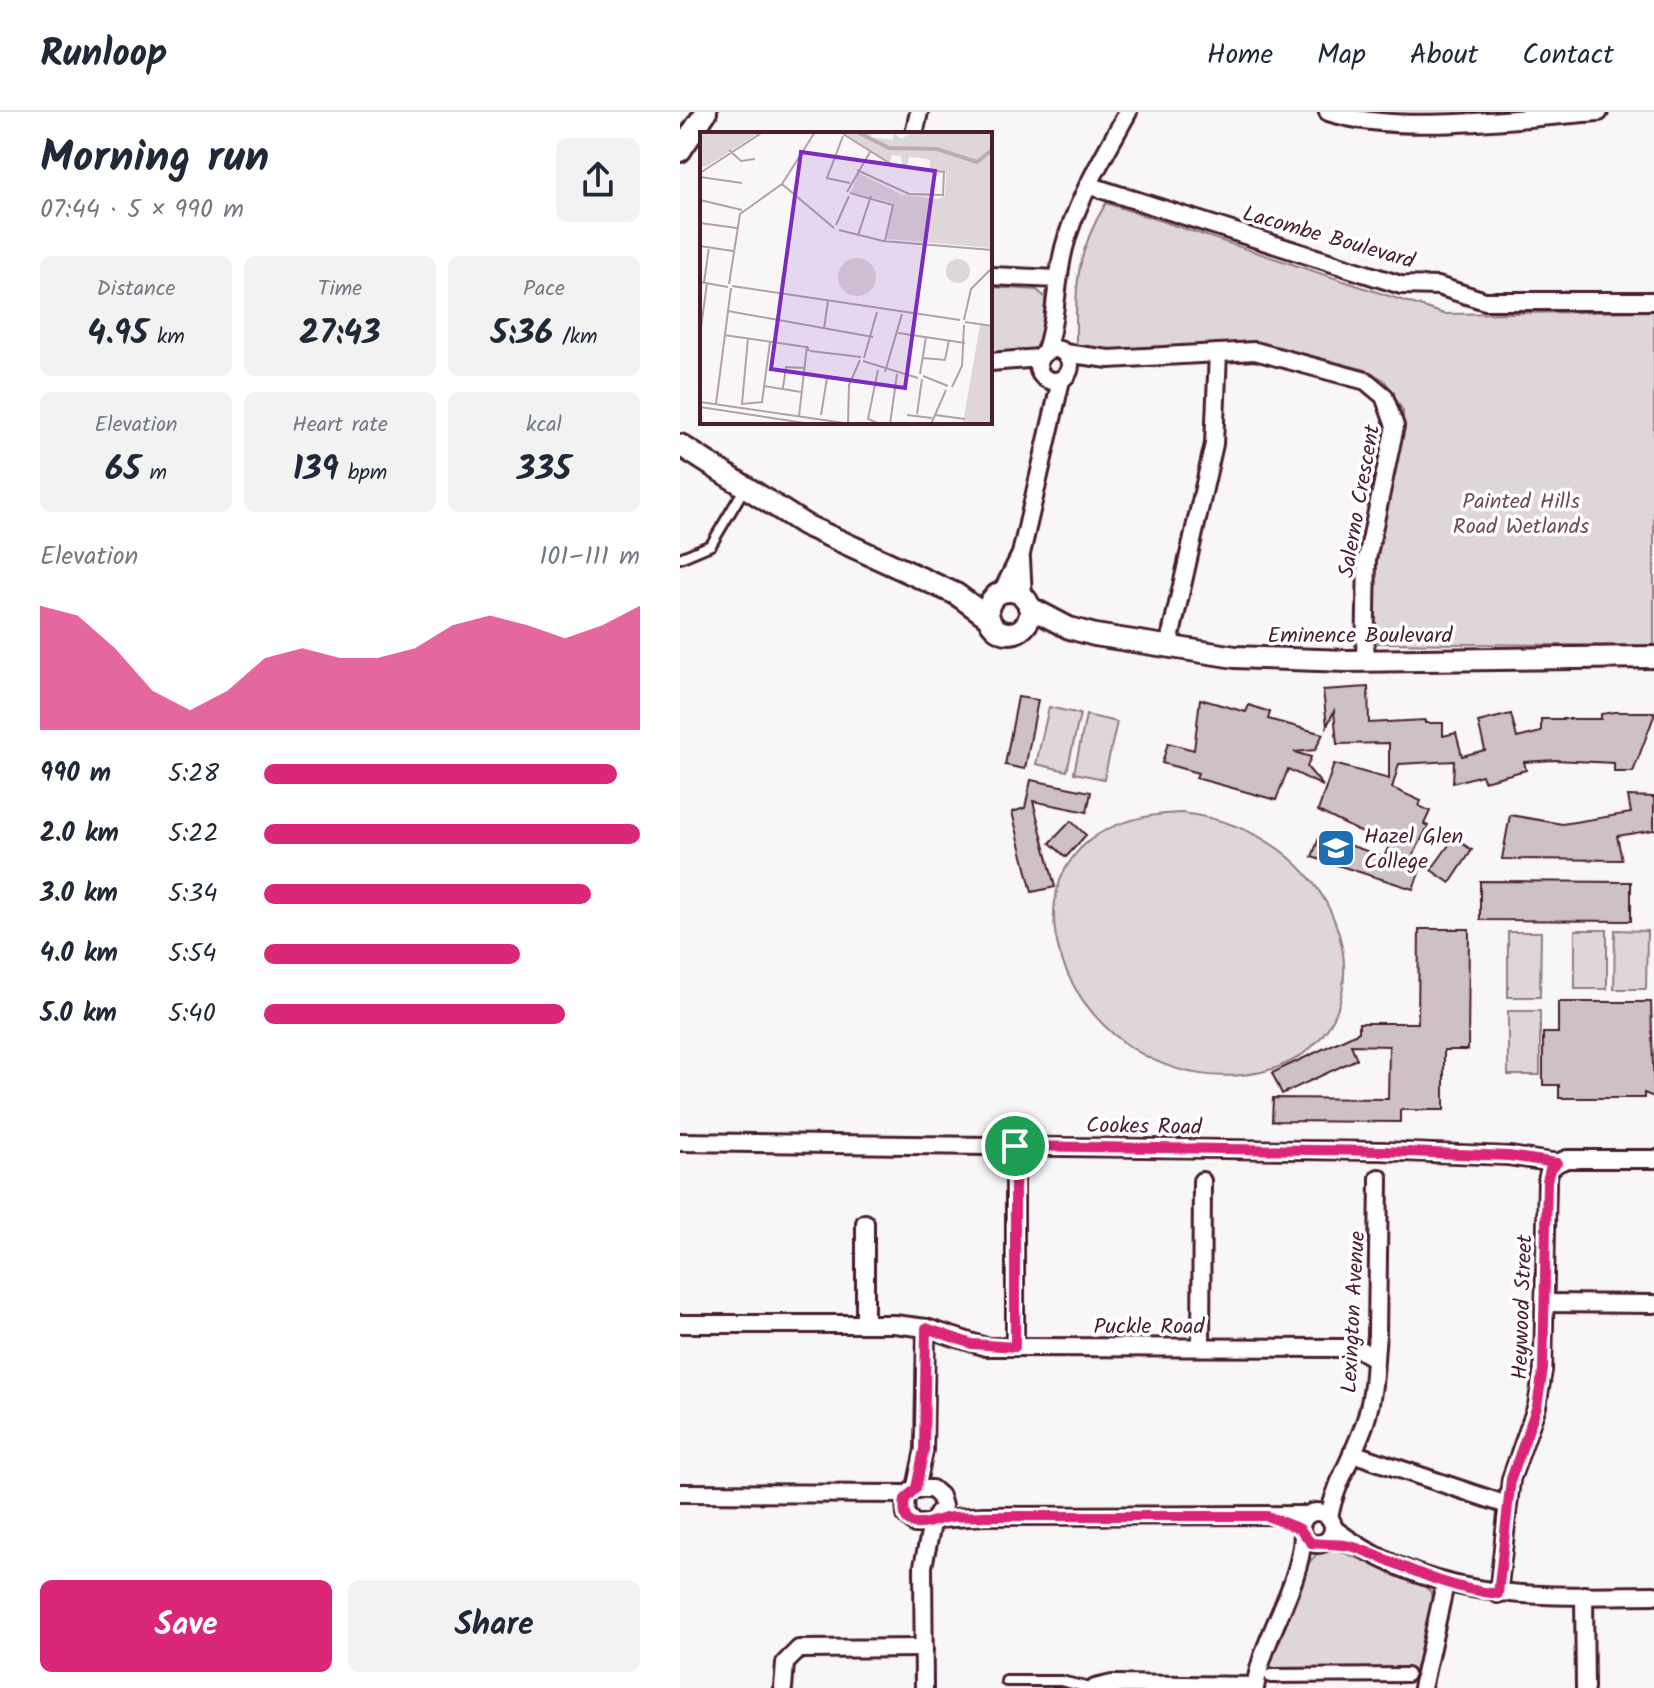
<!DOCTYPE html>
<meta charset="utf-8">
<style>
body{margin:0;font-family:Kalam,sans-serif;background:#f2f2f3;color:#1f2937;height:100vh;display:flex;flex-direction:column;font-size:30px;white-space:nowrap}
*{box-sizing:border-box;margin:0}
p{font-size:26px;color:#747a83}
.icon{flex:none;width:44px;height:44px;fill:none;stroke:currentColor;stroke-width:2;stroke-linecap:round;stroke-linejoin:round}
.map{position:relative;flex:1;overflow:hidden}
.drawer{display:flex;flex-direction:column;background:#fff;width:680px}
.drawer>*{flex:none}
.pin{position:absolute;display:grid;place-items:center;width:68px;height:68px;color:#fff;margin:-34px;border:4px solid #fff;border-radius:50%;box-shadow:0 2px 8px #0007}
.round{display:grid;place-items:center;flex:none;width:84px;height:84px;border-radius:12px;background:#f2f2f3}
.head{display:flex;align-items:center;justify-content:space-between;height:136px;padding:0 40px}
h1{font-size:44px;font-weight:800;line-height:60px}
.figures{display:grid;grid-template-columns:repeat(3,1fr);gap:12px;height:136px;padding:8px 40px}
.figures div{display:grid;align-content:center;border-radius:12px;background:#f2f2f3;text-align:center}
.figures b{font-size:34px;font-weight:800}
.figures small{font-size:22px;font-weight:400}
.figures p{font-size:22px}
.chart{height:224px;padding:16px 40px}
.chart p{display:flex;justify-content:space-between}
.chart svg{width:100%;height:144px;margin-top:8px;fill:#db2777;opacity:.7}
.primary-button{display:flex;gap:16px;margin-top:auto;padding:16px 40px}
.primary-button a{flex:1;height:92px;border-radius:12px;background:#db2777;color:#fff;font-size:32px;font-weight:800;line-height:92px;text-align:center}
.primary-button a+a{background:#f2f2f3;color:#1f2937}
ul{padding:0 40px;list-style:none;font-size:26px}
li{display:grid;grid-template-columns:128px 96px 1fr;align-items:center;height:60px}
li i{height:20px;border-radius:10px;background:#db2777}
header{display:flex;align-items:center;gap:48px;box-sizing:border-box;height:112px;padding:0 40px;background:#fff;border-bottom:2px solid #e0e1e3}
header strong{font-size:38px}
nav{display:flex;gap:44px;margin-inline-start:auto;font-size:28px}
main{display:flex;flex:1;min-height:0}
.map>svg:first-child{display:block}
</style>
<header>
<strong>Runloop</strong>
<nav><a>Home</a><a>Map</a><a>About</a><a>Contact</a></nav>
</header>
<main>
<section class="drawer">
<div class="head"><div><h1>Morning run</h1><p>07:44 · 5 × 990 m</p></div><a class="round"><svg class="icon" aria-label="share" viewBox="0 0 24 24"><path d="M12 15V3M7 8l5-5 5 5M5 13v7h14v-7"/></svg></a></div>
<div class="figures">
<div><p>Distance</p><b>4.95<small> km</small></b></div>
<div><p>Time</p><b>27:43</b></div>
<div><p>Pace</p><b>5:36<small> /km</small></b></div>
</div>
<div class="figures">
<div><p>Elevation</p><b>65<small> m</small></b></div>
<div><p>Heart rate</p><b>139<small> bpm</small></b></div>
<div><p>kcal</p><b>335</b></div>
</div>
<div class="chart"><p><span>Elevation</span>101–111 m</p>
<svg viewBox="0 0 160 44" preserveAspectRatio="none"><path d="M0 44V6L10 9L20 19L30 32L40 38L50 32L60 22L70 19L80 22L90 22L100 19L110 12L120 9L130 12L140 16L150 12L160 6V44z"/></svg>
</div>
<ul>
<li><b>990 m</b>5:28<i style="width:94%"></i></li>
<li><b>2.0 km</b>5:22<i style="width:100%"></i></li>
<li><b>3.0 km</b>5:34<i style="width:87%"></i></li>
<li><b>4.0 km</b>5:54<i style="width:68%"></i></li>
<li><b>5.0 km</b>5:40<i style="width:80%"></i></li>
</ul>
<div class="primary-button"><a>Save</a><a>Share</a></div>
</section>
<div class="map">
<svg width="974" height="1576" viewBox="0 0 974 1576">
<rect width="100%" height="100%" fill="#f8f6f7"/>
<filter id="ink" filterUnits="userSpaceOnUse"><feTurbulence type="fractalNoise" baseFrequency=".0125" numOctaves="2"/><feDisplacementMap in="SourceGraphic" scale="16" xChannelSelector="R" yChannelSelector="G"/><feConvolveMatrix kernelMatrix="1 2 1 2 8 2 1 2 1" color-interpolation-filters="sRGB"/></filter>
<g filter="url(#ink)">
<!-- green -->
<g fill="#ded6d9" stroke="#947a82" stroke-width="2">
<path d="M426,91L764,202L974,199V534L698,531L695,525V449L723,320V299L704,268L686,258L576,229L436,239L396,235C396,175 394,144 426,91Z"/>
<polygon points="310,175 357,178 365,185 364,218 354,238 310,240"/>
<polygon points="369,595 400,602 387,659 356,652"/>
<polygon points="406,603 437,610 424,667 394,661"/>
<path d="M502,701C542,706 580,720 611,747C692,818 684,951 562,963C379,981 279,707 502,701Z"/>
<rect x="895" y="818" width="32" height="59"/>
<polygon points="935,818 967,819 966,877 934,877"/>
<polygon points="828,820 861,820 860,885 828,885"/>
<rect x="828" y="899" width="32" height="64"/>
<path d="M650,1435L743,1473L751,1480L752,1496L734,1564L584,1566C593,1535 616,1442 650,1435Z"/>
</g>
<!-- building -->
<g fill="#cdc1c4" stroke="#4a1f2b" stroke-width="2">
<polygon points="688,575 689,611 745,608 745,611 763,611 763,624 776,621 782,644 805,638 798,610 831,602 837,626 861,620 861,607 921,607 921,602 934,600 974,600 974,604 953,660 934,660 934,651 875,648 844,650 846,658 804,669 802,663 773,671 774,649 719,652 712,676 741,689 739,694 750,699 744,712 748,714 728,754 740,758 733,777 632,745 640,723 704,745 709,734 638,699 654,652 709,667 709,631 657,632 654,599 647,614 643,578"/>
<polygon points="338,585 358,588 345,657 325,653"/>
<polygon points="520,587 566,600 569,593 590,600 588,607 643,622 635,638 614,640 631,645 627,655 643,674 608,657 596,688 516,666 518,661 482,651 488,631 514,638"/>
<polygon points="351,668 411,680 407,700 353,689 375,775 352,780 332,700 345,696"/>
<polygon points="948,684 974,685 974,718 937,724 942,748 822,747 830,703 882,712 951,701"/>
<polygon points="391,709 406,723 386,745 370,731"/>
<polygon points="774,726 792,738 770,771 751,758"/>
<polygon points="800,769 951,770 951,809 800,808"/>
<polygon points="739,817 789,817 788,938 764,938 764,998 720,998 720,1010 592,1009 593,986 708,987 709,934 671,933 677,947 602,982 592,961 679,920 679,911 738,911"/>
<polygon points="878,890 971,890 974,985 964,981 964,986 879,986 879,973 863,973 863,921 878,921"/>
</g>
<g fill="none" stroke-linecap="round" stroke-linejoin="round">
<!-- service casing -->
<g stroke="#4a1f2b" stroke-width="14">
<g id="service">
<polyline points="0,446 31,433 64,377"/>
<polyline points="326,1569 381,1569 410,1576"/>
</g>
</g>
<!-- pedestrian casing -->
<g stroke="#4a1f2b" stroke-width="18">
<polyline id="pedestrian" points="591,1564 727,1563"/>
</g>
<!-- minor casing -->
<g stroke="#4a1f2b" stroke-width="22">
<g id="minor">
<path d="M648,0C721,24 840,5 919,0"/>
<polyline points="234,22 239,0"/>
<polyline points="411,74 721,173 758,174 805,189 974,189"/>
<polyline points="310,164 378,167"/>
<circle cx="374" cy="253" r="16"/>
<path d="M365,241C377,206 375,172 384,136C396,89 425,42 448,0"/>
<polyline points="384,241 429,247 575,239 686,269 704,284 715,314 687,447 685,549"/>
<polyline points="310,250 360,246"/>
<polyline points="341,447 343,485"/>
<polyline points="322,480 341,442 381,268"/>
<polyline points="488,536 534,332 538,241"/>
<polyline points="0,1030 701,1039 829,1044 877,1051 887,1047 974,1047"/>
<polyline points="335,1034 335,1235"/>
<polyline points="185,1111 185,1212"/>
<polyline points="866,1191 974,1192"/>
<polyline points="0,1212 214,1212 246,1216 306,1235 667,1236 679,1237 692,1245"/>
<polyline points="521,1235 522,1069"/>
<polyline points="672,1341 827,1393"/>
<polyline points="236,1376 244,1338 246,1216"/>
<polyline points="0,1381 228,1382"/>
<circle cx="637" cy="1416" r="16"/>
<path d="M649,1405C656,1368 677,1339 687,1304C695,1276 694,1251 697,1223L699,1066"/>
<polyline points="258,1407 304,1404 626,1403"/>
<path d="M653,1416C753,1492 855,1484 974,1483"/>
<polyline points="818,1482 831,1367 857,1294 863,1258 867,1069 870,1057 877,1051"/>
<polyline points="904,1483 905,1576"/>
<polyline points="103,1576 105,1551 119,1537 244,1536"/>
<polyline points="244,1576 243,1454 252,1412 263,1394 260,1384 252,1377 233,1377 225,1387 226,1403 235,1412 252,1412"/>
<polyline points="415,1576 432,1572 575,1574"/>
<path d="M575,1576C583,1523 619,1478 623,1425"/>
<polyline points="742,1576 765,1472"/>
</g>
</g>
<!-- tertiary casing -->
<g stroke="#4a1f2b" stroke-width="26">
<g id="tertiary">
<polyline points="0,39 26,0"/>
<polyline points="0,333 125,413 276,482 309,506"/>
<circle cx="329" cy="500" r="21"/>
<polyline points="349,495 389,516 415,523 555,545 667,549 974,545"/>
</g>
</g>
<!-- service -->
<use href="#service" stroke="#fff" stroke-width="8"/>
<!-- pedestrian -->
<use href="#pedestrian" stroke="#fff" stroke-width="12"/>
<!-- minor -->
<use href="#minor" stroke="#fff" stroke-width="16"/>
<!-- tertiary -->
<use href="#tertiary" stroke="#fff" stroke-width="20"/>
</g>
</g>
<g fill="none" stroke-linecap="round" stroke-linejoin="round" filter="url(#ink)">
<!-- route casing -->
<g stroke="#fff" stroke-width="16">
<path id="route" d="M335,1034L701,1039L829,1044L877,1051L870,1057L867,1069L863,1258L857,1294L831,1367L818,1482C765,1476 729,1456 680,1437C663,1430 647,1433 631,1431L620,1417L587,1404H304C293,1405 282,1404 271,1405C253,1407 219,1428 225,1387L236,1376L244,1338L246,1216L292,1232L335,1235Z"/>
</g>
<!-- route -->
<use href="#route" stroke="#db2777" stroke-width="10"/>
</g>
<!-- icons -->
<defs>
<g id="school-square" transform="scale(2)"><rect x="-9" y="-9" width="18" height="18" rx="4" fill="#1f6fb2" stroke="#fff"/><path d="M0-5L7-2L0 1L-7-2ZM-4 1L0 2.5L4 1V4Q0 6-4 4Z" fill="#fff"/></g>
</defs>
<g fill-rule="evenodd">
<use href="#school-square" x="656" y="736"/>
</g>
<g text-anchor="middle" stroke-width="7" stroke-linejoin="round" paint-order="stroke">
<!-- street labels -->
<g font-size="22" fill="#4a1f2b" stroke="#fff">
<text transform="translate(649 124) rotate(16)" y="8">Lacombe Boulevard</text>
<text transform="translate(678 389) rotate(-80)" y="8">Salerno Crescent</text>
<text x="680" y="530">Eminence Boulevard</text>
<text transform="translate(464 1013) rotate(1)" y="8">Cookes Road</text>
<text transform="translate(841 1195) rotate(-88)" y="8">Heywood Street</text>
<text transform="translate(672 1200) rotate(-87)" y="8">Lexington Avenue</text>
<text x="469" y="1221">Puckle Road</text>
</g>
<!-- park labels -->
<g font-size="22" fill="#6f4d56" stroke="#fff">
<text x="841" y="396">Painted Hills<tspan x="841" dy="25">Road Wetlands</tspan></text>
</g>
<!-- poi labels -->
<g font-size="22" fill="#4a1f2b" stroke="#fff" text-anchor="start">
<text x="684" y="731">Hazel Glen<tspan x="684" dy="25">College</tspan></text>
</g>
</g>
<!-- overview -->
<g transform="translate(20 20)">
<rect width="292" height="292" fill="#f8f6f7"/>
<path d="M0,0H61L5,35L0,34ZM142,0H172L171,5L193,8V0L201,7L213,0H292V116L187,107L193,71L151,60L158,41L203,63L239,67L245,63L246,41L230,37V28L222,26L209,25L207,34H202L201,24L192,23L190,31ZM138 145a19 19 0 1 1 38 0a19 19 0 1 1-38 0ZM246 139a12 12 0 1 1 24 0a12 12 0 1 1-24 0ZM280,193L292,195V292L263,291Z" fill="#ded6d9"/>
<path fill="none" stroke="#bdadb0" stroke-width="4" d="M157,0L189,16L237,17L277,30L292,18"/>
<path fill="none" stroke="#b2a0a5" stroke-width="2" d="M115,0L82,52L134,96M140,0L194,34L244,40L243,63L209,62L157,38M29,18L41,29L55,27M0,41L63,0M0,45L42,51M126,46L150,51M127,46L143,4M147,60L170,20M150,61L193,73L185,109M0,68L42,78M0,91L37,96M136,93L149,64M139,98L183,109L292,118M158,103L171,64M0,114L33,119M0,150L28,155M4,151L9,115M29,152L40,82L82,52M32,154L260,188M28,179L173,205M264,188L271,157L292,136M265,190L292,194M124,197L128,169M198,201L265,211M0,203L7,151M24,203L106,215M48,206L42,272L62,270L70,210M110,219L161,225M164,226L177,180M223,226L245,228L249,208M163,229L218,246M178,238L168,287L180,292M185,240L202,182M220,242L226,205M223,244L248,254M64,254L101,260M252,255L262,234L264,193M83,256L86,235L105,236M0,270L151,292M16,272L31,156M0,275L111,292M217,282L222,247M121,283L127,246L150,248M207,283L232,286M235,283L265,287M99,284L107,214L109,219M148,291L149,253L160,228M190,292L197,242M231,292L246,258"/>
<path fill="#7b2cbf" fill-opacity="0.15" stroke="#7b2cbf" stroke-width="4" d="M101,20L235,39L205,256L71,237Z"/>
<rect width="292" height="292" fill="none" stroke="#4a1f2b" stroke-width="4"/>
</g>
</svg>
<div class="pin" style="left:335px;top:1034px;background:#1e9e55"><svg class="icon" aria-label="arrive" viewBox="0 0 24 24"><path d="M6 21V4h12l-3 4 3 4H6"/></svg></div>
</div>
</main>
